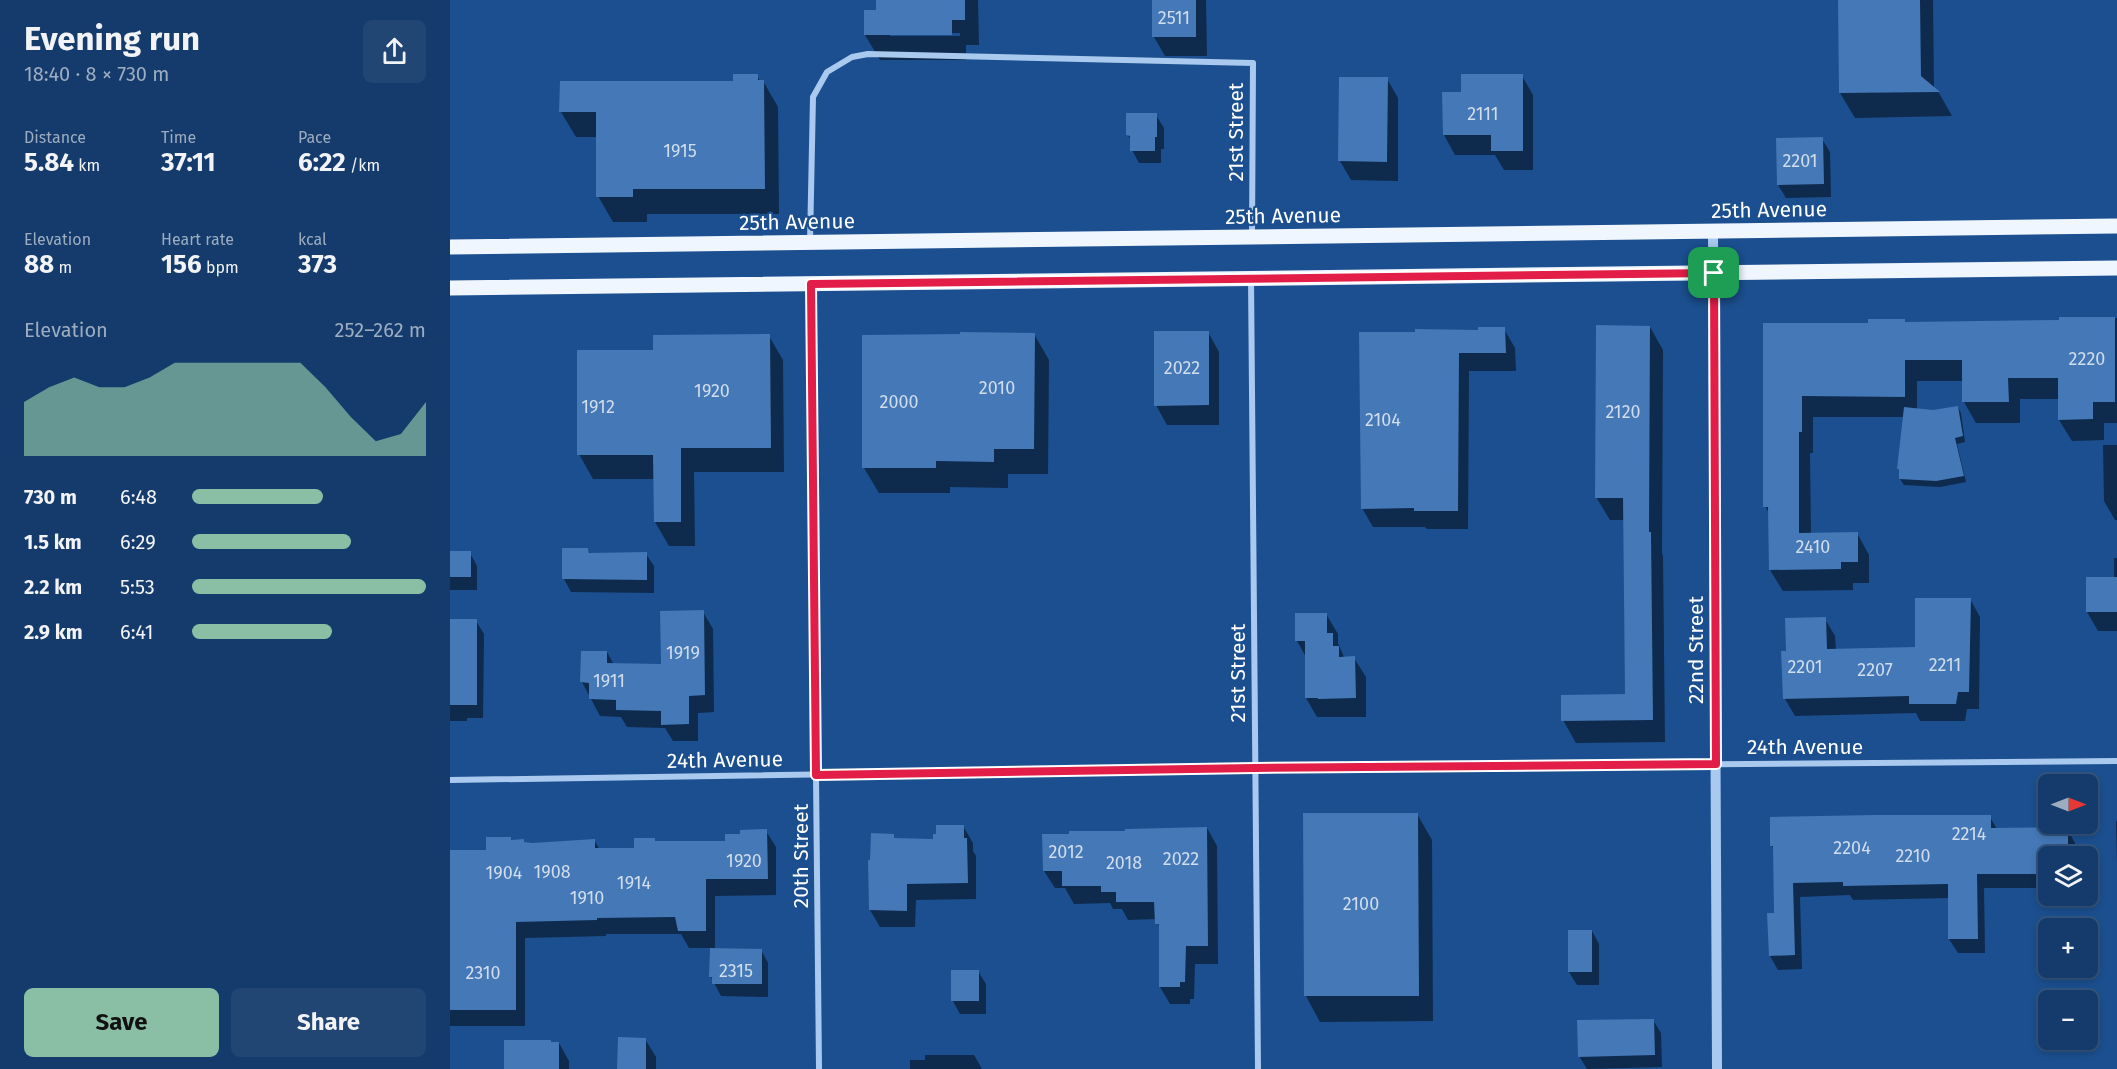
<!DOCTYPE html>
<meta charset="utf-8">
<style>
body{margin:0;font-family:"Fira Sans",sans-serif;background:#214673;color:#f1f3f6;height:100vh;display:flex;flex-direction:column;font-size:22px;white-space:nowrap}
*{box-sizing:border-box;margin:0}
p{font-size:20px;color:#9dadc1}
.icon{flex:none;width:33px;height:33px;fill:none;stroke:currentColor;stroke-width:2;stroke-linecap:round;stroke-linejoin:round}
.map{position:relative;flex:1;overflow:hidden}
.panel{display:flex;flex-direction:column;background:#143b6b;width:450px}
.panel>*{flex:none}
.needle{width:39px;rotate:90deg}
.buttons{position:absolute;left:1588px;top:774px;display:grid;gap:12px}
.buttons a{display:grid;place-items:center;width:60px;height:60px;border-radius:9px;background:#143b6b;box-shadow:0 3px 9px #0003,0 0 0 2px #33557e;font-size:30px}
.pin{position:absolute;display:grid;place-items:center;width:51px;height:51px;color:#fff;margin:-26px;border-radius:12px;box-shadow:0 3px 9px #0006}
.round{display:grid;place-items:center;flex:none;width:63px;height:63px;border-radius:9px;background:#214673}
.summary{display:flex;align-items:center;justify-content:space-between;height:102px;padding:0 24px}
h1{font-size:33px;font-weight:700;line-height:45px}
.metrics{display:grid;grid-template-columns:repeat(3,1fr);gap:9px;height:102px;padding:6px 24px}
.metrics div{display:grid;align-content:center}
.metrics b{font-size:26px;font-weight:700}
.metrics small{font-size:16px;font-weight:400}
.metrics p{font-size:16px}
.chart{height:168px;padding:12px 24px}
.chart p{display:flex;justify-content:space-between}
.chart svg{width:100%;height:108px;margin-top:6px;fill:#8abfa5;opacity:.7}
.button{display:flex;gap:12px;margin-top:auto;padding:12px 24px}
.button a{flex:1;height:69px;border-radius:9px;background:#8abfa5;color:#111;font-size:24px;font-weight:700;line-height:69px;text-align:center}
.button a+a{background:#214673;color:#f1f3f6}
ul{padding:0 24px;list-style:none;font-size:20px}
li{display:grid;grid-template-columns:96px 72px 1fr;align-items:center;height:45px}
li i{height:15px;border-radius:8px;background:#8abfa5}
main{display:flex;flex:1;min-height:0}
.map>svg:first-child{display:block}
</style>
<main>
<section class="panel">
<div class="summary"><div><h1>Evening run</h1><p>18:40 · 8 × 730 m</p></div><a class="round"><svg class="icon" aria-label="share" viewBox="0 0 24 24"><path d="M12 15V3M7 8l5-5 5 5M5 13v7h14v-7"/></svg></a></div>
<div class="metrics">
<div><p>Distance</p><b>5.84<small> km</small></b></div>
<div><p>Time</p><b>37:11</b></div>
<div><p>Pace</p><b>6:22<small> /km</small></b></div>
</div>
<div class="metrics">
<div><p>Elevation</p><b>88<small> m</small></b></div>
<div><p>Heart rate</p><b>156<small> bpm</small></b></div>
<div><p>kcal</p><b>373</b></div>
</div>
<div class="chart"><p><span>Elevation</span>252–262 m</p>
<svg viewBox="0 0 160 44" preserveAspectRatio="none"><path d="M0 44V22L10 16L20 12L30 16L40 16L50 12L60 6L70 6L80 6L90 6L100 6L110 6L120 16L130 28L140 38L150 35L160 22V44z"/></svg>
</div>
<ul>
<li><b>730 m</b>6:48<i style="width:56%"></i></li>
<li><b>1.5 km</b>6:29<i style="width:68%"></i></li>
<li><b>2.2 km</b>5:53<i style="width:100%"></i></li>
<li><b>2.9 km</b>6:41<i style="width:60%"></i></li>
</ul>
<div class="button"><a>Save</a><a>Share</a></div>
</section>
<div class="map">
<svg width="1667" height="1069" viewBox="0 0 1667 1069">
<rect width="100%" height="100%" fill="#1b4f8f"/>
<!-- shadow -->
<g fill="#0007" fill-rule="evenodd">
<path d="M427,0H528L529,45H516V60H430L415,35L427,12ZM440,33H510V36H440Z"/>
<polygon points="704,0 756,0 757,56 715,56 704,37"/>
<polygon points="1389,0 1483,0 1484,89 1489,93 1502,116 1405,118 1390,93"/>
<polygon points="307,76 310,81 313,81 328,107 329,214 197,214 197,222 163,222 148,196 148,137 126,137 111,112 284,83"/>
<polygon points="1072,76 1083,95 1083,170 1054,170 1045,155 1005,155 994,135 1012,93"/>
<polygon points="937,79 948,98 948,181 901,180 890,161"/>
<polygon points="706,115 714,128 714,149 711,149 711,163 689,163 682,150 682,142 678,135"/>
<polygon points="1372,139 1380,152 1381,197 1336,198 1328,185"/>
<polygon points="1667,318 1667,423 1654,423 1654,440 1622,441 1609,420 1609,399 1570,399 1570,423 1526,423 1514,402 1514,381 1467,381 1467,410 1483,412 1508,407 1511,413 1515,442 1507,444 1516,482 1490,487 1454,485 1450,479 1454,417 1363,417 1363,453 1360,453 1361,534 1407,533 1419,555 1419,583 1403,583 1403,590 1333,591 1320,570 1320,515 1315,506 1314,324 1419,324 1454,320 1456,323 1611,321 1611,319"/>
<polygon points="1200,327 1213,350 1212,553 1213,556 1215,742 1126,743 1113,720 1176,696 1175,520 1160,520 1146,497"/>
<polygon points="1054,329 1065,348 1066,371 1019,371 1018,529 977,529 975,527 923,527 912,508 967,333"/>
<polygon points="758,332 769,352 769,425 717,425 706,405"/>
<polygon points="584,334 599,360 598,474 558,474 558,488 500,487 500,493 429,493 414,468"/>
<polygon points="319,336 333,360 334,472 244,472 245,546 219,546 205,522 205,479 143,479 129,454 204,351"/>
<polygon points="1653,445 1667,445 1667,520 1665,520 1654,501"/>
<polygon points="138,549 140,554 196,554 204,566 204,593 121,592 114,579"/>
<polygon points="0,553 20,553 27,566 27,590 0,590"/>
<polygon points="1664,558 1667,558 1667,631 1648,631 1637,612 1664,578"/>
<polygon points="1520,599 1530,617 1529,709 1517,709 1515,721 1470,721 1466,713 1345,716 1335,699 1338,652 1375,619 1385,636 1386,651 1467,648"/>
<polygon points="253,612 263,629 264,712 248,713 248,741 223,741 215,728 177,727 171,717 150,716 132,682 157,652 164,665 212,666"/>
<polygon points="846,614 876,614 888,634 888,643 894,657 904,658 916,677 916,717 867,717 856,698 856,657 847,641"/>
<polygon points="0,621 26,621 34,634 33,718 17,718 17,721 0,721"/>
<polygon points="855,814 967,814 982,840 983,1021 870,1022 856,996"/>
<polygon points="1540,817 1547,829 1617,829 1625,843 1625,856 1599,856 1599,888 1534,888 1535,953 1508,953 1499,939 1499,898 1403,900 1400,895 1350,897 1352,969 1328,970 1320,956 1326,914 1325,850 1322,846"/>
<polygon points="1666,821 1667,821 1667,864"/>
<polygon points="513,826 523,843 523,851 526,856 526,899 466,900 465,927 430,927 420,910 443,836 445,840 484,841"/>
<polygon points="757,828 767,846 768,964 745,964 744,999 740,999 740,1004 720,1004 710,987 711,931 706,919 678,920 672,909 663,909 660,903 624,904 615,888 605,888 594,871 677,832"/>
<polygon points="316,831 326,847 326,895 265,896 265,950 311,950 318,963 318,997 271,996 261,977 262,948 239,948 231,934 156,934 156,936 75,938 75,1026 0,1026 0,852 38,852 61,841 75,844 144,840 150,850 186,850 206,842 277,842"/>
<polygon points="1142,931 1149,944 1149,985 1127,985 1119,972"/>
<polygon points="528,971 536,984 536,1014 510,1014 503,1001"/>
<polygon points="1203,1020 1211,1033 1212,1067 1137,1069 1129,1056"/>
<polygon points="195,1039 206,1057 206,1069 169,1069"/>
<polygon points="101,1043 109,1043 119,1061 119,1069 55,1069"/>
<polygon points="475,1055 524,1055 532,1069 460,1069 460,1060 475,1060"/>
</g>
<!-- building -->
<g fill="#4478b7">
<polygon points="426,0 515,0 515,20 502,20 502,35 414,35 414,10 426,10"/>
<rect x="702" y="0" width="44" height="37"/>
<polygon points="1388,0 1470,0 1471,76 1490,92 1389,93"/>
<polygon points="283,74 308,74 308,80 314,80 315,189 183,189 183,197 146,197 146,112 109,112 110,81 283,81"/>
<polygon points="1011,74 1073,74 1073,151 1041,151 1041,135 993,135 992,92 1011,92"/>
<polygon points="889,77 938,77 937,162 888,161"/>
<polygon points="676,113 707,113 707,137 705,137 705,151 680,151 680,136 676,135"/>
<polygon points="1373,137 1374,184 1327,185 1326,138"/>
<polygon points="1609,317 1665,317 1665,402 1643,402 1643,419 1608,420 1608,378 1558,378 1559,402 1512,402 1512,360 1455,360 1455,397 1352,396 1352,432 1349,432 1349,533 1408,532 1408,562 1391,562 1391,569 1319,570 1318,507 1313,507 1313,323 1418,323 1418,319 1455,319 1455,322 1609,320"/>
<polygon points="1146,325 1200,326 1199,532 1201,532 1203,720 1111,721 1111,695 1175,694 1173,498 1145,498"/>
<polygon points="1028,327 1055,327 1056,353 1009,353 1008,511 964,511 964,508 911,509 909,332 965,332 965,329 1028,330"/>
<polygon points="704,331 759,331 759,405 704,406"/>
<polygon points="510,332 585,333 584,449 544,449 544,462 486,461 486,468 412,468 412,335 510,334"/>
<polygon points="320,334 321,448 231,448 231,522 204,522 203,455 127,455 127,350 203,350 203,335"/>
<polygon points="1508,406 1513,436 1505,438 1514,476 1486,481 1449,479 1449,469 1447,469 1454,407 1483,410"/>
<polygon points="112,548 138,548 139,553 197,552 197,580 112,579"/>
<rect x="0" y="551" width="21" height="26"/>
<rect x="1636" y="577" width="31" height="35"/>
<polygon points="1465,598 1521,598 1519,692 1508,692 1506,704 1459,704 1459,696 1333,699 1331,651 1336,651 1335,618 1376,617 1377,649 1465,647"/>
<polygon points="254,610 255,695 239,696 239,724 211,725 211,711 166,710 166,700 139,699 139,683 130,682 131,651 157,651 157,663 211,664 210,611"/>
<polygon points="845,613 877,613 877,633 883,633 883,646 889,646 889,657 905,656 906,698 868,699 868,698 855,698 855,641 845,641"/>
<rect x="0" y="619" width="27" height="86"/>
<polygon points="853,813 968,813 969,996 854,996"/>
<polygon points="1425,815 1541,815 1541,828 1618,827 1618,856 1599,856 1599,874 1527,874 1528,939 1498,939 1498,884 1393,886 1393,882 1343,883 1345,955 1319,956 1317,913 1324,913 1323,846 1320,846 1320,817"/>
<polygon points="486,825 514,825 514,838 517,838 518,883 457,884 457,911 419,910 418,860 420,860 421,833 444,834 444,838 483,839 483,834 486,834"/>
<polygon points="757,827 758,946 736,946 735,982 730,982 730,987 709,987 709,924 705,924 704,902 666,902 666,892 651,892 651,886 612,886 612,871 593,871 592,834 619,834 619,831 675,831 675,829"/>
<polygon points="317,829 318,879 256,879 256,931 228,931 225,917 147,918 147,920 66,922 66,1010 0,1010 0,850 36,850 36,837 61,837 61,840 74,839 74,842 82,843 145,839 145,848 184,848 184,838 205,838 205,841 275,841 275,834 290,834 290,830"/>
<rect x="1118" y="930" width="24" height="42"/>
<polygon points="260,948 312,949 312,984 262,984 262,977 259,977"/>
<rect x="501" y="970" width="28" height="31"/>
<polygon points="1204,1019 1205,1055 1128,1057 1127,1020"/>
<polygon points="168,1037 196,1038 196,1069 167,1069"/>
<polygon points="54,1040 101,1040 101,1042 109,1042 109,1069 54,1069"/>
</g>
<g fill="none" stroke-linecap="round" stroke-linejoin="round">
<!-- minor -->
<g stroke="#a9c9ee" stroke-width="6">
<polyline points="360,242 363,97 377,72 402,57 418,54 803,63 802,237"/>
<polyline points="801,278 808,1069"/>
<polyline points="361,284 369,1069"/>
<polyline points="0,780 805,768 1667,761"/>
</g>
<!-- tertiary -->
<polyline stroke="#a9c9ee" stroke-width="10" points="1263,232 1267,1069"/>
<!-- primary -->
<g stroke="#f0f6ff" stroke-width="15">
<polyline points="0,247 1667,226"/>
<polyline points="0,288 1667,268"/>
</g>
</g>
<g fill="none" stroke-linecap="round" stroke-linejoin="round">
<!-- route casing -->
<g stroke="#fff" stroke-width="12">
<polygon id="route" points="1264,273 1266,764 805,768 366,775 361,284"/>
</g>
<!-- route -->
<use href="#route" stroke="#e11d48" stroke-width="8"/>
</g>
<g text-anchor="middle" stroke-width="4.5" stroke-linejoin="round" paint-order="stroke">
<!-- number labels -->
<g font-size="18" fill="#d0dded">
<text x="724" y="24">2511</text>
<text x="1033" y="120">2111</text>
<text x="230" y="157">1915</text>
<text x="1350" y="167">2201</text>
<text x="1637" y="365">2220</text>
<text x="732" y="374">2022</text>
<text x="547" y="394">2010</text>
<text x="262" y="397">1920</text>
<text x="449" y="408">2000</text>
<text x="148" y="413">1912</text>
<text x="1173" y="418">2120</text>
<text x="933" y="426">2104</text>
<text x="1363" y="553">2410</text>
<text x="233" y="659">1919</text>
<text x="1495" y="671">2211</text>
<text x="1355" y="673">2201</text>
<text x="1425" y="676">2207</text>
<text x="159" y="687">1911</text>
<text x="1519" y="840">2214</text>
<text x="1402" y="854">2204</text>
<text x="616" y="858">2012</text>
<text x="1463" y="862">2210</text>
<text x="731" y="865">2022</text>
<text x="294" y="867">1920</text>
<text x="674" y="869">2018</text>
<text x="102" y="878">1908</text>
<text x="54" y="879">1904</text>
<text x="184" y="889">1914</text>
<text x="137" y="904">1910</text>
<text x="911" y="910">2100</text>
<text x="286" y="977">2315</text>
<text x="33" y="979">2310</text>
</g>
<!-- street labels -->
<g font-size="21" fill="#fff" stroke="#1b4f8f">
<text transform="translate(786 132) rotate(-90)" y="7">21st Street</text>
<text transform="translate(1319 210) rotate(-1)" y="7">25th Avenue</text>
<text transform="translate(833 216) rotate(-1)" y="7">25th Avenue</text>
<text transform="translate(347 222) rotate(-1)" y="7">25th Avenue</text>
<text transform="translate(1246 650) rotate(-90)" y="7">22nd Street</text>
<text transform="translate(788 673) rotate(-90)" y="7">21st Street</text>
<text x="1355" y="754">24th Avenue</text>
<text transform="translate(275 760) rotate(-1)" y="7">24th Avenue</text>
<text transform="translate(351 856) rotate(-90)" y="7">20th Street</text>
</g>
</g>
</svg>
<div class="buttons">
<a><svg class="needle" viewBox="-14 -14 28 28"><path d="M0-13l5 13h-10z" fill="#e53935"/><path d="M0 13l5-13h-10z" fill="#9dadc1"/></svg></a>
<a><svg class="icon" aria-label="layers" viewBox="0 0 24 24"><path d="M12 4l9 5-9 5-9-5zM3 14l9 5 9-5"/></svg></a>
<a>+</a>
<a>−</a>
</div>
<div class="pin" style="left:1264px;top:273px;background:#1e9e55"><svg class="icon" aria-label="arrive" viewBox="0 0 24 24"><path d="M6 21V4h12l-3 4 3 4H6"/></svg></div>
</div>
</main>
